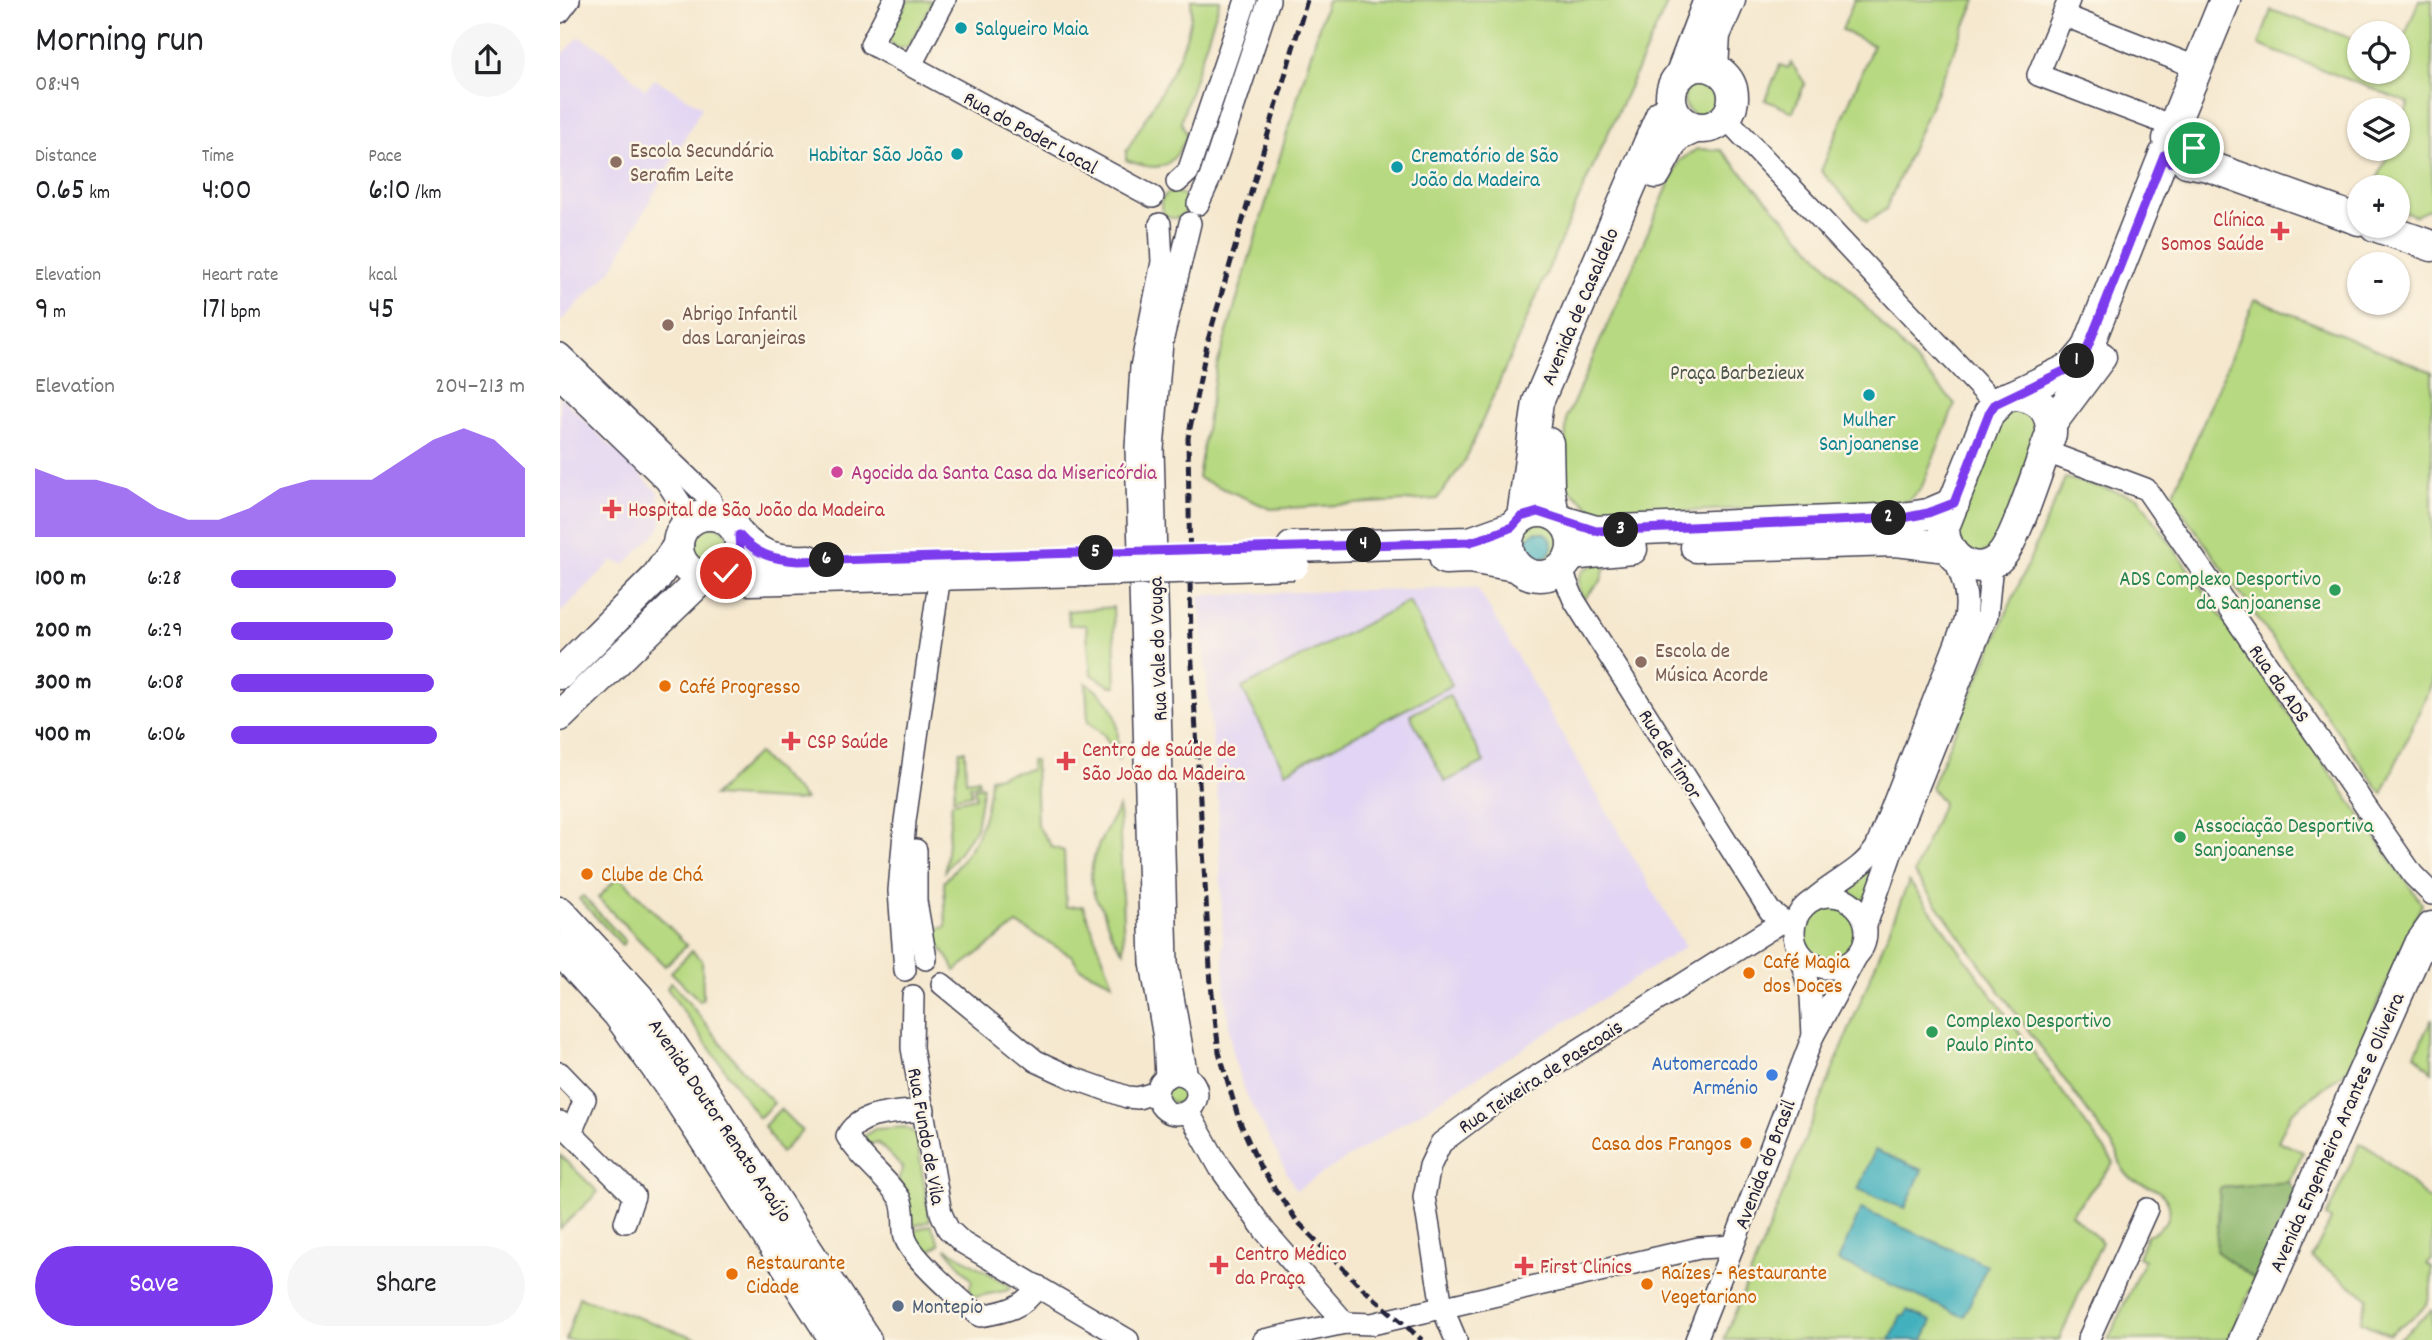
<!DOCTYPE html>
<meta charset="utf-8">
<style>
body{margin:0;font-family:Dekko,sans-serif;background:#f6f6f6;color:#202124;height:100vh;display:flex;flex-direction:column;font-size:26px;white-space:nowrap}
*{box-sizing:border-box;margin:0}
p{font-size:23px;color:#757577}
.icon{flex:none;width:38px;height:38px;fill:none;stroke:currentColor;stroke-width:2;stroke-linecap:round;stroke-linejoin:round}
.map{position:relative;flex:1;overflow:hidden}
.sheet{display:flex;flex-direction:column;background:#fff;width:560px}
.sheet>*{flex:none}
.buttons{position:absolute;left:1787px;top:21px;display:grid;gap:14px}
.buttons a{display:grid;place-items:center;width:63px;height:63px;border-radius:50%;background:#fff;box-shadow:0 2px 5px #0004;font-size:35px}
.pin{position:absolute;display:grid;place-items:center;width:60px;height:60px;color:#fff;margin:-30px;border:4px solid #fff;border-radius:50%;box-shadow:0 2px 7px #0007}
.km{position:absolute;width:35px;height:35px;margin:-18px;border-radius:50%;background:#222;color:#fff;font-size:19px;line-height:35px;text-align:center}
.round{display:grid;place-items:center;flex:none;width:74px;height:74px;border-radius:37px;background:#f6f6f6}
.headline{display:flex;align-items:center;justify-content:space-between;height:119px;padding:0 35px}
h1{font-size:38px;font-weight:600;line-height:52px}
.metrics{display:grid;grid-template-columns:repeat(3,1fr);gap:10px;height:119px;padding:7px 35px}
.metrics div{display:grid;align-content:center}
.metrics b{font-size:30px;font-weight:600}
.metrics small{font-size:19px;font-weight:400}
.metrics p{font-size:19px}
.chart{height:196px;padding:14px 35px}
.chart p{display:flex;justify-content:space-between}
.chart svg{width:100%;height:126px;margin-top:7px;fill:#7c3aed;opacity:.7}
.cta{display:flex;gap:14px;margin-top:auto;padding:14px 35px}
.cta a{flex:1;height:80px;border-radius:42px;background:#7c3aed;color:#fff;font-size:28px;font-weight:600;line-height:80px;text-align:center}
.cta a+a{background:#f6f6f6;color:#202124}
ul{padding:0 35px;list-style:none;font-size:23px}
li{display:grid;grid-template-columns:112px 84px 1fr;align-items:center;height:52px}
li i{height:18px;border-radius:9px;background:#7c3aed}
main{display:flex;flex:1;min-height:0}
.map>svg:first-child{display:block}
</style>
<main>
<section class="sheet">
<div class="headline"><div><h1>Morning run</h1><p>08:49</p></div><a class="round"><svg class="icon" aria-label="share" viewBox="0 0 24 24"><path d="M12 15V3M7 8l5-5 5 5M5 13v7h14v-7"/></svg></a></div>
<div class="metrics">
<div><p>Distance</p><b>0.65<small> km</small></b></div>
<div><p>Time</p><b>4:00</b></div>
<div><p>Pace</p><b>6:10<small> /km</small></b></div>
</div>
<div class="metrics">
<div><p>Elevation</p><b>9<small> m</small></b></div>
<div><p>Heart rate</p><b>171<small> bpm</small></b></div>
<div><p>kcal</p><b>45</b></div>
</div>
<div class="chart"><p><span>Elevation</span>204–213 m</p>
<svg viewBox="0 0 160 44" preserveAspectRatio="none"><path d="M0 44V20L10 24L20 24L30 27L40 34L50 38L60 38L70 34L80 27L90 24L100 24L110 24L120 17L130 10L140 6L150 10L160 20V44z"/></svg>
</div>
<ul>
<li><b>100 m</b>6:28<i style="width:56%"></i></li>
<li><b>200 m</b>6:29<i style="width:55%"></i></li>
<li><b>300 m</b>6:08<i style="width:69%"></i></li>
<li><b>400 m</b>6:06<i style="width:70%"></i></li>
</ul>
<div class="cta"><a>Save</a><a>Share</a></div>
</section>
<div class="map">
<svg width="1872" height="1340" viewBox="0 0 1872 1340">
<rect width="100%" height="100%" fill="#fcf5e5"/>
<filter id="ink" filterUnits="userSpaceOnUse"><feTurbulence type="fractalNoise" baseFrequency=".0143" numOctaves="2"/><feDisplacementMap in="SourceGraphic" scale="14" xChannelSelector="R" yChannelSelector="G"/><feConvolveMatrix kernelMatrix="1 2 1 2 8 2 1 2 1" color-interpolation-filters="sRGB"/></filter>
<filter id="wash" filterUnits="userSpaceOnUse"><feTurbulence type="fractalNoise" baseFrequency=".00686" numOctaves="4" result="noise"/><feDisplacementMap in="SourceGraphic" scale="28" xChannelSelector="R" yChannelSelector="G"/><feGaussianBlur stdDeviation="1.57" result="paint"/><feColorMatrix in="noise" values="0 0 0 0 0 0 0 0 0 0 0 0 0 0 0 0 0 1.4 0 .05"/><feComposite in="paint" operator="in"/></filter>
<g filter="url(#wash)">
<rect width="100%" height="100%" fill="#f5e8cf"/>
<!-- built -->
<g fill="#e1d4f4">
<polygon points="19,37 46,52 85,90 95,79 142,107 52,269 0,322 0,57"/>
<polygon points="0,396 97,491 104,515 100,529 65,564 52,561 0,613"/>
<polygon points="917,587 1125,947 736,1190 685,1092 673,1056 665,994 658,802 639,595"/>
</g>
<!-- green -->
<g fill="#b7d981" stroke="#6c7e5e" stroke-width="2">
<polygon points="348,0 373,1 349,46 337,49 329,41 329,35"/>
<path d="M631,0H660L621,121L627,136C611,169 601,173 566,160V152C588,111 636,46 631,0Z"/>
<polygon points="767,0 1109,0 1029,175 905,461 877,499 711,509 638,478 656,369"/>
<polygon points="1294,0 1416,0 1326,209 1307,222 1261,171 1313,45 1282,30"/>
<polygon points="1859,0 1872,0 1872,208 1856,216 1838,209 1838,187 1814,187 1830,149 1838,149 1838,131 1849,103 1699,45 1711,10 1799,41 1799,72 1838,72 1838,53"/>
<polygon points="1231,63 1245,83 1233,112 1205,100 1220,65 1228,68"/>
<circle cx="1142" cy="98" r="18"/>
<polygon points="1137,149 1161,150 1395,404 1361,489 1348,501 1039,515 1002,483 1007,417 1119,161"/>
<circle cx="614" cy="205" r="13"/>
<polygon points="1695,299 1872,372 1872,683 1822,794 1612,497"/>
<polygon points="1463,405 1482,426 1437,546 1412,558 1393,531 1438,418"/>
<path d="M1505,478L1578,497L1862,904L1789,1068L1731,1113L1718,1141L1743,1152L1729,1182L1660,1188L1656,1251L1695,1279L1669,1339L1548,1340L1584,1260L1578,1257L1587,1235C1612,1227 1619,1202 1593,1188C1587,1185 1579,1184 1573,1180C1564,1174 1559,1162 1557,1152L1354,873L1383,803L1371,787Z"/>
<circle cx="979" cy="545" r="25"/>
<circle cx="150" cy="546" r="21"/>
<path d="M1047,560L1041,581L1023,600C1012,572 1023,568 1047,560Z"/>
<polygon points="849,601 892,685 725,772 682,688"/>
<polygon points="553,607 556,686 550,686 531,674 526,625 509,625 508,611"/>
<path d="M526,683C563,707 556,720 559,760L544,735L528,722Z"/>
<polygon points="889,695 924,762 885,782 850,715"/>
<polygon points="400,751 405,751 406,781 418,779 419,784 410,786 412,794 393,798"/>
<polygon points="198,753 245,799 236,801 153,796"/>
<path d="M471,760H475L477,825L492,847L504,851L506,907L523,906L553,983L520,968L512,956L457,924L395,971C389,954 378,949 371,930L386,927L384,882C415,847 427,825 430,778L471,769Z"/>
<polygon points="423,786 416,828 385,871 392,802 416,797 414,788"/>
<path d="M559,807L564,951C551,936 550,931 544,913C542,906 536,901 534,894C523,863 545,833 559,807Z"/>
<polygon points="1319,857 1306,902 1280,887"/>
<polygon points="59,876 127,945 105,966 38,898"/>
<polygon points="1349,881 1554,1163 1511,1214 1542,1242 1499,1340 1164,1340"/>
<polygon points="23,896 65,941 62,945 19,899"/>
<circle cx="1270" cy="933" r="27"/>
<polygon points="132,951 142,960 143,998 140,1001 111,972"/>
<path d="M111,982C147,1022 176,1067 214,1103L199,1118L107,988Z"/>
<polygon points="1872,1018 1872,1072 1855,1054"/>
<circle cx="616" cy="1093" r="10"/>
<polygon points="220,1109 242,1131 221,1153 204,1126"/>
<polygon points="345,1127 356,1134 370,1221 354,1226 338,1180 343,1168 317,1142 305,1146 299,1139 315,1129"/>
<path d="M1800,1143C1823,1154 1850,1184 1872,1202V1260L1867,1264L1872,1268C1872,1312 1863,1309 1829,1334L1800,1322L1808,1298L1752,1258L1771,1220L1766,1217Z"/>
<polygon points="0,1155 38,1192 0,1229"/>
<polygon points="371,1225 380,1244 368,1252 356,1240 355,1230"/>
<polygon points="386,1248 450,1286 450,1290 414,1297 409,1291 412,1280"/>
<polygon points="19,1297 142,1340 6,1340"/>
<polygon points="1872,1310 1872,1340 1837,1340"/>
</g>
<!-- forest -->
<polygon fill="#91b96f" stroke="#5a6e55" stroke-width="2" points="1729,1182 1736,1192 1695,1279 1656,1251 1660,1188"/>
<!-- water -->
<g fill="#42b1bd" stroke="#326a7c" stroke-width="2">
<circle cx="979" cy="545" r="13"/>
<polygon points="1315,1150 1362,1170 1345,1209 1298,1189"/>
<polygon points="1301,1209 1427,1265 1404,1317 1278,1261"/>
<polygon points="1347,1310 1372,1321 1363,1340 1330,1340 1341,1315 1345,1316"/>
</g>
</g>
<g filter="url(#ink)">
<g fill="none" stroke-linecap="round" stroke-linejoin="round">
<!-- street casing -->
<g stroke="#424051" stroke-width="24">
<g id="street">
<polyline points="334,0 311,44 593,197"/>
<polyline points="1509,0 1478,75 1615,127"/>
<polyline points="0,12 9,0"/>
<polyline points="1503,15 1638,68"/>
<polyline points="351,65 385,0"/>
<polyline points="1166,118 1435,404"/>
<polyline points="617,182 628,172 686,0"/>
<polyline points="638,204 650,178 709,0"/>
<polyline points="600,224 602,262 581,367 576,448 591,963 604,1038 606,1078"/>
<polyline points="0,354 150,499 156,515"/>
<polyline points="0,378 106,481 121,504 123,528"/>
<polyline points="1484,451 1586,489 1853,875 1872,894"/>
<polyline points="1001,569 1014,600 1210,911 1232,927"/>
<polyline points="356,850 356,901 366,959"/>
<circle cx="1270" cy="932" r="36"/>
<path d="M1253,900C1274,881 1300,872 1316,848L1404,622C1410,598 1403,578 1393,556"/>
<polyline points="1306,925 1331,854 1427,615 1432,563"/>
<polyline points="1239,952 1251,996 1253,1036"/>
<polyline points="345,970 339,891 345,821 380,575"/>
<polyline points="382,984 476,1061 513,1078 567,1097 578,1098 597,1092"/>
<polyline points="353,996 352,1048 381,1213 388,1229 403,1243 568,1340"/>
<polyline points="0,1073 25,1099 11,1133"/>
<circle cx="617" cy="1094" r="20"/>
<polyline points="627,1077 607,962 593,449 602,342 630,223"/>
<path d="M364,1110C338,1113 299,1111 287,1136C301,1160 328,1179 340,1199C346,1211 342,1225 345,1237C350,1257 403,1302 420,1316C445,1312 464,1308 478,1286"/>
<polyline points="628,1111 660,1168 705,1231 785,1323"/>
<polyline points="0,1122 74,1196 65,1222"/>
<polyline points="704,1340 785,1323 812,1324 1139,1248 1173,1246 1253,1036 1295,959"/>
<polyline points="896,1340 882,1307 864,1197 870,1166 881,1143 933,1104 1223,921"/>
<polyline points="1136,1340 1173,1246"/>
<polyline points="1528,1340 1587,1209"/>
</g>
</g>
<!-- secondary casing -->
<g stroke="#424051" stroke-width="33">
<g id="secondary">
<circle cx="1142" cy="97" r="31"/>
<polyline points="1153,68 1155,35 1170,0"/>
<polyline points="1120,76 1149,0"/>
<polyline points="1608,139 1665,0"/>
<polyline points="1627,162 1648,166 1799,220"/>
<polyline points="1096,173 1115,137 1135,128"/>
<polyline points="1815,226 1872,246"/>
<path d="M1454,395C1478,396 1492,410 1491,434C1481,460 1457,537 1442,555C1418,582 1383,558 1384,527L1429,413L1444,398Z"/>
<polyline points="1454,395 1512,367 1527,349 1604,155"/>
<polyline points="1491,424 1541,357"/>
<polyline points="988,443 989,488 994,515"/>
<circle cx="980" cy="544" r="32"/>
<circle cx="149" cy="546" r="31"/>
<polyline points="962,517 978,402 1101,115 1113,109"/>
<polyline points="1003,521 1036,531 1343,518 1368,514 1394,503"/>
<path d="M179,535C200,558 219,561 249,560"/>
<polyline points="732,547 910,542 952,527"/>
<polyline points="1136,547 1336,541 1387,547"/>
<polyline points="1010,555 1072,549"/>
<polyline points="885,559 910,558 955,566"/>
<polyline points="157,577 189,580 524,571"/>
<polyline points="0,674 95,579 118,546"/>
<polyline points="0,716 144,577"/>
<polyline points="0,912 79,998 139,1084 306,1340"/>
<polyline points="0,950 58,1014 118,1098 275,1340"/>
<polyline points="1684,1340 1860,944 1872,927"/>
</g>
</g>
<!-- street -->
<use href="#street" stroke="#fff" stroke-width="21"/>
<!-- secondary -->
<use href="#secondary" stroke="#fff" stroke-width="30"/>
<!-- rail -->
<polyline stroke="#22223b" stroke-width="5" stroke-dasharray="10 5" stroke-linecap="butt" points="747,0 648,340 628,438 631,647 651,985 659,1052 679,1120 700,1167 737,1221 799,1285 862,1340"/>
<!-- secondary-bridge casing -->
<g stroke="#424051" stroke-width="33" stroke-linecap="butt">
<polyline id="secondary-bridge" points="524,571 734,564"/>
</g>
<!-- secondary-bridge -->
<use href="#secondary-bridge" stroke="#fff" stroke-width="30"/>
</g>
</g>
<g fill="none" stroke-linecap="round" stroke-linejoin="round" filter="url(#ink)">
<!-- route casing -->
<g stroke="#fff" stroke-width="14">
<path id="route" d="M166,573L180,552L179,535C197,555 212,559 238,561L910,542L930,536L952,527L961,517L978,512L1036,531L1343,518L1368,513L1394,503L1429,413L1435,404L1512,367L1527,349L1604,155L1609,162L1622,164L1632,156L1634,148"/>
</g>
<!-- route -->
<use href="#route" stroke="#7c3aed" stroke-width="9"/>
</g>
<!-- markers -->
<g fill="#0f9aa8" stroke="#fcf5e5" stroke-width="2.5">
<circle cx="401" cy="28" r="7"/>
<circle cx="397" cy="154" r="7"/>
<circle cx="837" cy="167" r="7"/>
<circle cx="1309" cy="395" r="7"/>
</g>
<g fill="#8d6e63" stroke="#fcf5e5" stroke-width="2.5">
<circle cx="56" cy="162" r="7"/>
<circle cx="108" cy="325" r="7"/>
<circle cx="1081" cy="662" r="7"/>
</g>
<g fill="#e0444e" stroke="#fcf5e5" stroke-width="2.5">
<path d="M1716.5 220.5h7v7h7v7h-7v7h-7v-7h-7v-7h7z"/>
<path d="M48.5 498.5h7v7h7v7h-7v7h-7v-7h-7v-7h7z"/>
<path d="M227.5 730.5h7v7h7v7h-7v7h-7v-7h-7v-7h7z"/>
<path d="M502.5 750.5h7v7h7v7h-7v7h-7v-7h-7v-7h7z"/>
<path d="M655.5 1254.5h7v7h7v7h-7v7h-7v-7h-7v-7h7z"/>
<path d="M960.5 1255.5h7v7h7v7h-7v7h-7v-7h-7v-7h7z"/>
</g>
<circle fill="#d1479c" stroke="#fcf5e5" stroke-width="2.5" cx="277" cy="472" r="7"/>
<g fill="#2e9e5b" stroke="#fcf5e5" stroke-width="2.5">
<circle cx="1775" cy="590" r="7"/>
<circle cx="1620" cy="837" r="7"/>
<circle cx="1372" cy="1032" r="7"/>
</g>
<g fill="#e8710a" stroke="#fcf5e5" stroke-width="2.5">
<circle cx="105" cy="686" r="7"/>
<circle cx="27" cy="874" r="7"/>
<circle cx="1189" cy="973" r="7"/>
<circle cx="1186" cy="1143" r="7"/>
<circle cx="172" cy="1274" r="7"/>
<circle cx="1087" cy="1284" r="7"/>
</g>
<circle fill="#3f7fe0" stroke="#fcf5e5" stroke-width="2.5" cx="1212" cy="1075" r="7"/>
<circle fill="#5c6f8a" stroke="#fcf5e5" stroke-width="2.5" cx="338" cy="1306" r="7"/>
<g text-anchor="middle" stroke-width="5" stroke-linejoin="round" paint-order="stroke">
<!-- culture labels -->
<g font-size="21" fill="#0d838f" stroke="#fcf5e5" text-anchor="start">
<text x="415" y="35">Salgueiro Maia</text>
<text x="383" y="161" text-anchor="end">Habitar São João</text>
<text x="851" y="162">Crematório de São<tspan x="851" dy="24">João da Madeira</tspan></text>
<text x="1309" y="426" text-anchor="middle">Mulher<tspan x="1309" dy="24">Sanjoanense</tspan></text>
</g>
<!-- street labels -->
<g font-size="21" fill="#22223b" stroke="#fcf5e5">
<text transform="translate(471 132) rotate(29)" y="7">Rua do Poder Local</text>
<text transform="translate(1019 306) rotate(-67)" y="7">Avenida de Casaldelo</text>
<text transform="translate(597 649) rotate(-92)" y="7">Rua Vale do Vouga</text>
<text transform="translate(1720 683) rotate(55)" y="7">Rua da ADS</text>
<text transform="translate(1111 754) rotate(58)" y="7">Rua de Timor</text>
<text transform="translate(980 1076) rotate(-33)" y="7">Rua Teixeira de Pascoais</text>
<text transform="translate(161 1120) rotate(56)" y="7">Avenida Doutor Renato Araújo</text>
<text transform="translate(1776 1132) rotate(-66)" y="7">Avenida Engenheiro Arantes e Oliveira</text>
<text transform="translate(367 1136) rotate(80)" y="7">Rua Fundo de Vila</text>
<text transform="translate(1204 1164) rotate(-69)" y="7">Avenida do Brasil</text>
</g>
<!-- education labels -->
<g font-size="21" fill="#785e54" stroke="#fcf5e5" text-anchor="start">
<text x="70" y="157">Escola Secundária<tspan x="70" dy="24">Serafim Leite</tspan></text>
<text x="122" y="320">Abrigo Infantil<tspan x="122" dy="24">das Laranjeiras</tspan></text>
<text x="1095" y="657">Escola de<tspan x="1095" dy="24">Música Acorde</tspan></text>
</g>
<!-- health labels -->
<g font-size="21" fill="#be3a42" stroke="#fcf5e5" text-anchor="start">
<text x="1704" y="226" text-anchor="end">Clínica<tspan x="1704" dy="24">Somos Saúde</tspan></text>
<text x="68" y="516">Hospital de São João da Madeira</text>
<text x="247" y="748">CSP Saúde</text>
<text x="522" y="756">Centro de Saúde de<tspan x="522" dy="24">São João da Madeira</tspan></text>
<text x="675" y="1260">Centro Médico<tspan x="675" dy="24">da Praça</tspan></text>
<text x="980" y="1273">First Clinics</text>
</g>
<!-- park labels -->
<g font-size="21" fill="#4f5950" stroke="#fcf5e5">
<text x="1177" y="379">Praça Barbezieux</text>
</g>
<!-- hotel labels -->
<g font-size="21" fill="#b23c85" stroke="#fcf5e5" text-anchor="start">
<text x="291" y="479">Agocida da Santa Casa da Misericórdia</text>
</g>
<!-- leisure labels -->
<g font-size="21" fill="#27864d" stroke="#fcf5e5" text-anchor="start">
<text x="1761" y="585" text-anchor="end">ADS Complexo Desportivo<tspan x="1761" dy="24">da Sanjoanense</tspan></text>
<text x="1634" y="832">Associação Desportiva<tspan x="1634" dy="24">Sanjoanense</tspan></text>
<text x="1386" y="1027">Complexo Desportivo<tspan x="1386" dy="24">Paulo Pinto</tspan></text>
</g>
<!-- food labels -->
<g font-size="21" fill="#c56008" stroke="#fcf5e5" text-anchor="start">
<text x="119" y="693">Café Progresso</text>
<text x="41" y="881">Clube de Chá</text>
<text x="1203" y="968">Café Magia<tspan x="1203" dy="24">dos Doces</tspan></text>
<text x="1172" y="1150" text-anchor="end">Casa dos Frangos</text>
<text x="186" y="1269">Restaurante<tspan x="186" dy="24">Cidade</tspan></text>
<text x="1101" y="1279">Raízes - Restaurante<tspan x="1101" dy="24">Vegetariano</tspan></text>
</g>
<!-- shop labels -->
<g font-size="21" fill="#366cbe" stroke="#fcf5e5" text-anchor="end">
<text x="1198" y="1070">Automercado<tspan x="1198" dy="24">Arménio</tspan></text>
</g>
<!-- service labels -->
<g font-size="21" fill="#4e5e75" stroke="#fcf5e5" text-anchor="start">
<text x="352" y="1313">Montepio</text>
</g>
</g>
</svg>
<div class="buttons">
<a><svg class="icon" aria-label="locate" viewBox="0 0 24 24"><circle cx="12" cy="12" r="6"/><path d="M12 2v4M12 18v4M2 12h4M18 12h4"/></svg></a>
<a><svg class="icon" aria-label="layers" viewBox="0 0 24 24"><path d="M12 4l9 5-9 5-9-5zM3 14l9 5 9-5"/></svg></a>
<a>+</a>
<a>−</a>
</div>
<div class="pin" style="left:1634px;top:148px;background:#1e9e55"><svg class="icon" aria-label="arrive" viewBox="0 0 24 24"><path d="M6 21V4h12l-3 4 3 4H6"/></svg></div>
<div class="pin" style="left:166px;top:573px;background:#d93025"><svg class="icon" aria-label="check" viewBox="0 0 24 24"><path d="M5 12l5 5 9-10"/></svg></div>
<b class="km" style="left:1517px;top:361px">1</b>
<b class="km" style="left:1329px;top:518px">2</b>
<b class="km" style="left:1061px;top:530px">3</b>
<b class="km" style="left:804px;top:545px">4</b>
<b class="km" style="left:536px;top:553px">5</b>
<b class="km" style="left:267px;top:560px">6</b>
</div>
</main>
